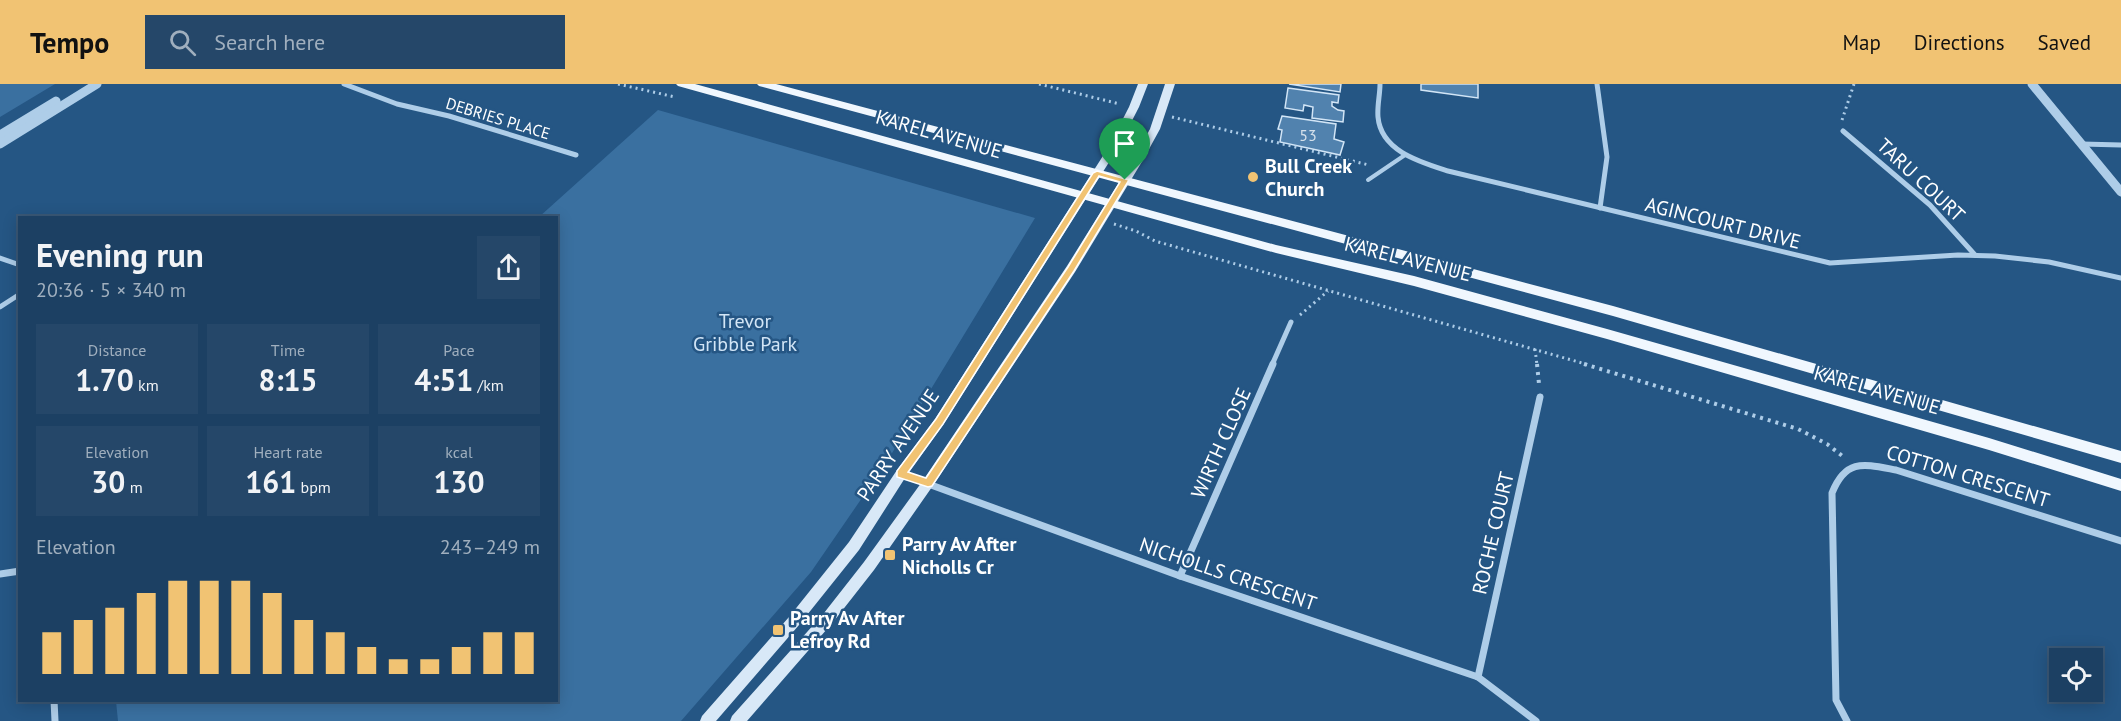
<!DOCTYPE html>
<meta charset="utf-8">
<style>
body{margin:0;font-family:"PT Sans",sans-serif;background:#254769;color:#f1f3f6;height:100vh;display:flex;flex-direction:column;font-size:22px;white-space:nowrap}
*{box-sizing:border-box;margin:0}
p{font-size:20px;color:#a0afbe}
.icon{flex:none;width:33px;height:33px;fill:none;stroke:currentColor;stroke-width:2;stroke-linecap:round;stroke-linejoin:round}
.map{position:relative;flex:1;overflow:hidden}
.sheet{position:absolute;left:18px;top:132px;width:540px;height:486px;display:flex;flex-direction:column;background:#1c4063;border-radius:0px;box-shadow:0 3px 15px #0003,0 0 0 2px #3a5978}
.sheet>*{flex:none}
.tools{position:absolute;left:2049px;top:564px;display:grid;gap:12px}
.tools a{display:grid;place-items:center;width:54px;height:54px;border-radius:0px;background:#1c4063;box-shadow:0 3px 15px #0003,0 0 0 2px #3a5978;font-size:30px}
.pin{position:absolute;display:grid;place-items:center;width:51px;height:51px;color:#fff;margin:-62px -26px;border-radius:50% 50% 50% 0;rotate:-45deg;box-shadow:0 0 6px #0007}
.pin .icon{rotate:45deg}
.round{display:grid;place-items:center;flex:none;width:63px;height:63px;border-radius:0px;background:#254769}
.overview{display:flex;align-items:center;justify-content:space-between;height:102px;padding:0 18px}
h1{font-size:33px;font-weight:600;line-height:45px}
.figures{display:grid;grid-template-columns:repeat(3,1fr);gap:9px;height:102px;padding:6px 18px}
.figures div{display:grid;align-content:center;border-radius:0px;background:#254769;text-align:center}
.figures b{font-size:30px;font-weight:600}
.figures small{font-size:16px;font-weight:400}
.figures p{font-size:16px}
.chart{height:168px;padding:12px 18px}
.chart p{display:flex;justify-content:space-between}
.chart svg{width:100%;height:108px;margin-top:6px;stroke:#f1c373;stroke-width:6}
header{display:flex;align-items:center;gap:36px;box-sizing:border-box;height:84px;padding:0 30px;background:#f1c373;color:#111}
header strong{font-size:28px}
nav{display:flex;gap:33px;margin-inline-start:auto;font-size:21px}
.search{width:420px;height:54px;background:#254769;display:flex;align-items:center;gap:15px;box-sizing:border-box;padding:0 21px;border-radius:0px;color:#a0afbe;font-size:22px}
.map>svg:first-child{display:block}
</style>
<header>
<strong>Tempo</strong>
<div class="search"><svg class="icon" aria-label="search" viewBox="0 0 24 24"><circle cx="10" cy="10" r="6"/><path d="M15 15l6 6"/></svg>Search here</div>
<nav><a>Map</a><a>Directions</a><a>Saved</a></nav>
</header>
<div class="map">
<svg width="2121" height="637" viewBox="0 0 2121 637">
<rect width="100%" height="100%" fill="#255684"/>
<!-- green -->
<g fill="#3a70a0">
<polygon points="0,0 55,0 0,33"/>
<polygon points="658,26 1035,134 886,379 811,488 681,637 118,637 116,617 556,616 556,134 539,133"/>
</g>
<!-- building -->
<g fill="#5182ae" stroke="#d2e5f6" stroke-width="1.5">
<polygon points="1289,0 1341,0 1340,8"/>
<polygon points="1421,0 1478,0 1478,14 1421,6"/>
<polygon points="1288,4 1339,11 1338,19 1332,18 1332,22 1338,26 1344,27 1343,38 1312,34 1313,23 1304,21 1303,27 1285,24"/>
<polygon points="1282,32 1336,40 1334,55 1344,58 1340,71 1280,58 1282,46 1278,45"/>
</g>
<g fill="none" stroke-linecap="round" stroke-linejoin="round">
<!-- path-far1 -->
<g stroke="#aecde8" stroke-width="3" stroke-dasharray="2 4" stroke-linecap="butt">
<polyline points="618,0 675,13"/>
<polyline points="1039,0 1120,20"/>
<polyline points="1172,33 1369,81"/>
<polyline points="1842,36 1854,0"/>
<polyline points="1114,140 1136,147 1155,157 1589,281"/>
<polyline points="1300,231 1328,207"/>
<polyline points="1535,265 1537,281"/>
</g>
<!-- path -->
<g stroke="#aecde8" stroke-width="4" stroke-dasharray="3 5" stroke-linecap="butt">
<polyline points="1537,280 1539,300"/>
<polyline points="1584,280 1798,345 1827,360 1845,374"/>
</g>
<!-- service -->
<polyline stroke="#aecde8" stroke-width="4" points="1368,96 1405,71"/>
<!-- minor-far1 -->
<g stroke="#aecde8" stroke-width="5">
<polyline points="344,0 397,20 449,32 576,71"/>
<path d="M1380,0C1380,11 1377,22 1378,33C1381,67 1420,78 1448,87L1830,179L1958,171L1995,172L2049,178L2121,194"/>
<polyline points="1597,0 1607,73 1600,124"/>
<polyline points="1843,47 1930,121 1975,171"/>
<polyline points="2082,60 2121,61"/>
<polyline points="0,174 20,181"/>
<polyline points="0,223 20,210"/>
<polyline points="1272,281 1291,238"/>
</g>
<!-- minor -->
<g stroke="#aecde8" stroke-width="7">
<polyline points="901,390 1180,492 1478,593 1536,637"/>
<polyline points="0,490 20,487"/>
<polyline points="1180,492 1273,280"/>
<polyline points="1478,593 1540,313"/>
<polyline points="54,616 55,637"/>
<path d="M1847,637L1836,616L1832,409C1846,374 1864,380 1896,386L2121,457"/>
</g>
<!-- tertiary -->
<g stroke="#aecde8" stroke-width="9">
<polyline points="2032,0 2121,108"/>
<polyline points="0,51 56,17"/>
<polyline points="0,60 97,0"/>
</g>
<!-- secondary -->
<g fill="#d8e8f7" fill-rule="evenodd">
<polygon points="1138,0 1148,0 1139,23 1118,64 943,341 905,394 859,466 799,541 716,637 700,637 702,632 789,533 849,458 897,386 935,335 1108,64 1129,23"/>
<polygon points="1165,0 1175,0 1160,45 1143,76 1075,188 932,403 874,486 834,537 747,637 730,637 732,632 824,529 864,478 924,395 1067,182 1133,76 1150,45"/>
</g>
<!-- primary -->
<g fill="#f0f7fe" fill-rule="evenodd">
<polygon points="676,0 695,0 1276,161 1414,192 1607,245 1989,354 2121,395 2121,407 1989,366 1607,255 1414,202 1276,169 678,2"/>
<polygon points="757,0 776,0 1613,222 2121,367 2121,379 1613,232 759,2"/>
</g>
</g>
<!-- route -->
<path fill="#f1c373" stroke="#fff" stroke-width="1.5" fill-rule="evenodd" d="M1097,87L1129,96L1074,187L932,402L928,403L897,393V387L936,335L1093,89ZM1099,92L1120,98L1068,183L926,394L908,388L943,340Z"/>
<!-- markers -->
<g fill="#f1c373" stroke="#255684" stroke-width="2">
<circle cx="1253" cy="93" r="6"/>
<rect x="884" y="465" width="12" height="12" rx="3"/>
<rect x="772" y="540" width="12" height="12" rx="3"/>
</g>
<g text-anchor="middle" stroke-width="5" stroke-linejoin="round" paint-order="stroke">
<!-- far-street labels -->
<g font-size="16" fill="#fff" stroke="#255684">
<text transform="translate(498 34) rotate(17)" y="6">DEBRIES PLACE</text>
</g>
<!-- number labels -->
<g font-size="16" fill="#d4e0eb">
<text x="1308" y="57">53</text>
</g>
<!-- street labels -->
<g font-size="20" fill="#fff" stroke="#255684">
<text transform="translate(939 50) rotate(16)" y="7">KAREL AVENUE</text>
<text transform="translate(1921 96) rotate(43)" y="7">TARU COURT</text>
<text transform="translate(1723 139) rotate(14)" y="7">AGINCOURT DRIVE</text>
<text transform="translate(1408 175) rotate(14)" y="7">KAREL AVENUE</text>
<text transform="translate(1877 306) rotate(16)" y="7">KAREL AVENUE</text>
<text transform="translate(1221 359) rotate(-66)" y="7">WIRTH CLOSE</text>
<text transform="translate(898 361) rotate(-56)" y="7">PARRY AVENUE</text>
<text transform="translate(1968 392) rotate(17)" y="7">COTTON CRESCENT</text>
<text transform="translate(1493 449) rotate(-77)" y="7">ROCHE COURT</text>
<text transform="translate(1228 490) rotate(19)" y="7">NICHOLLS CRESCENT</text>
</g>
<!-- poi labels -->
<g font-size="20" font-weight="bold" fill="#fff" stroke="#255684" text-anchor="start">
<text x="1265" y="89">Bull Creek<tspan x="1265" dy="23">Church</tspan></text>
<text x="902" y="467">Parry Av After<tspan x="902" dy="23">Nicholls Cr</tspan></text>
<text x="790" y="541">Parry Av After<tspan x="790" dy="23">Lefroy Rd</tspan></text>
</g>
<!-- park labels -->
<g font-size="20" fill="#d2e5f6" stroke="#255684">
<text x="745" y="244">Trevor<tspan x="745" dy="23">Gribble Park</tspan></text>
</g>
</g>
</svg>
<div class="tools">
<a><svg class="icon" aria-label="locate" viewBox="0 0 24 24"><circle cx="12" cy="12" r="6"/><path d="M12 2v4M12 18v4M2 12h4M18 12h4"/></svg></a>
</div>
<div class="pin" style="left:1125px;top:96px;background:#1e9e55"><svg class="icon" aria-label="arrive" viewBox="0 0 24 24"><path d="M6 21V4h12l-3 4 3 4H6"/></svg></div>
<section class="sheet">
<div class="overview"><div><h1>Evening run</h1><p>20:36 · 5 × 340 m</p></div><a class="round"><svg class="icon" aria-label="share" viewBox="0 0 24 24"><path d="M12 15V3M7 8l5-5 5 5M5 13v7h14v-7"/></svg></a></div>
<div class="figures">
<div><p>Distance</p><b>1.70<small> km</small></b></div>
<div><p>Time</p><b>8:15</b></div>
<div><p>Pace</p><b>4:51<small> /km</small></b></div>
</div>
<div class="figures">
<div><p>Elevation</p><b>30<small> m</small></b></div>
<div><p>Heart rate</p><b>161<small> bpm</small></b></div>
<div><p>kcal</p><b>130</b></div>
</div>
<div class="chart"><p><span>Elevation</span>243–249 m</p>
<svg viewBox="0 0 160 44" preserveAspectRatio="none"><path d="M5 44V27M15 44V22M25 44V17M35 44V11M45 44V6M55 44V6M65 44V6M75 44V11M85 44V22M95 44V27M105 44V33M115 44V38M125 44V38M135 44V33M145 44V27M155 44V27"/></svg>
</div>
</section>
</div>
